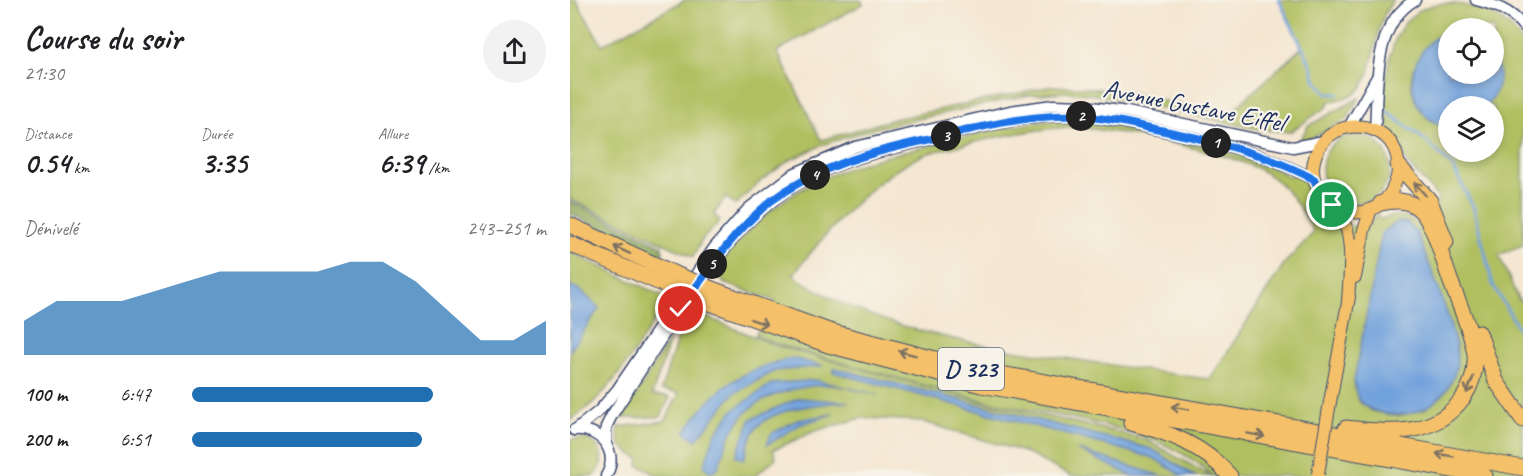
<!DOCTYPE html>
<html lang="fr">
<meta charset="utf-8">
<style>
body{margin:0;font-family:Caveat,sans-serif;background:#f2f2f2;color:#202124;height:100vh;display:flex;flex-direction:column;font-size:22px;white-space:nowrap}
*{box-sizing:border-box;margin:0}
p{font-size:20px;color:#757577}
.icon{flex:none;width:33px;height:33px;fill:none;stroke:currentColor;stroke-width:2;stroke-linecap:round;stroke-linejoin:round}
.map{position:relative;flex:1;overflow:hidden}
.sheet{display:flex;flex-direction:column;background:#fff;width:570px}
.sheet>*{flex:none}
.buttons{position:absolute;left:868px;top:18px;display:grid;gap:12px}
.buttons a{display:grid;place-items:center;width:66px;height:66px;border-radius:50%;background:#fff;box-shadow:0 3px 9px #0003;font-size:30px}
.pin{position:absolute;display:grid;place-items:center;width:51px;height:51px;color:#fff;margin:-26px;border:3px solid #fff;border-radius:50%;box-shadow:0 2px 6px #0007}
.km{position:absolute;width:30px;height:30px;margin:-15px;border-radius:50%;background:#222;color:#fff;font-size:16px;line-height:30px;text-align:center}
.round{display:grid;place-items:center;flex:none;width:63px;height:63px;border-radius:32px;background:#f2f2f2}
.headline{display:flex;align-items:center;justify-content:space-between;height:102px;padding:0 24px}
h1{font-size:33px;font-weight:600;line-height:45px}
.metrics{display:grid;grid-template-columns:repeat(3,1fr);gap:9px;height:102px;padding:6px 24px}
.metrics div{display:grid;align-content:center}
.metrics b{font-size:30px;font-weight:600}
.metrics small{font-size:16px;font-weight:400}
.metrics p{font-size:16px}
.chart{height:168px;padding:12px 24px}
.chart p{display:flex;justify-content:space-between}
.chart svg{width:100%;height:108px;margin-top:6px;fill:#1f6fb2;opacity:.7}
ul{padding:0 24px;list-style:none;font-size:20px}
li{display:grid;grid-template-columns:96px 72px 1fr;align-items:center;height:45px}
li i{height:15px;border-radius:8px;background:#1f6fb2}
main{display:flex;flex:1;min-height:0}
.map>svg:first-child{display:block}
</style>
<main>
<section class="sheet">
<div class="headline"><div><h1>Course du soir</h1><p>21:30</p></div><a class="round"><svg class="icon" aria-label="share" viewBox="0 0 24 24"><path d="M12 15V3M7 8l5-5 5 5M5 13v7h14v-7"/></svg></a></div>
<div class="metrics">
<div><p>Distance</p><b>0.54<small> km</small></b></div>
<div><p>Durée</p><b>3:35</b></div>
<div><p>Allure</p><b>6:39<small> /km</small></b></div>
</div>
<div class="chart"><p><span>Dénivelé</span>243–251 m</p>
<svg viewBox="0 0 160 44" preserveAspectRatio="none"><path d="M0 44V30L10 22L20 22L30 22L40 18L50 14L60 10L70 10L80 10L90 10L100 6L110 6L120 14L130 26L140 38L150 38L160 30V44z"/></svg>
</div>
<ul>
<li><b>100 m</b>6:47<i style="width:68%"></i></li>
<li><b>200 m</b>6:51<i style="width:65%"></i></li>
</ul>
</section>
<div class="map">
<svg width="953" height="476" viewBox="0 0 953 476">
<rect width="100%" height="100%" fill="#f7f3e8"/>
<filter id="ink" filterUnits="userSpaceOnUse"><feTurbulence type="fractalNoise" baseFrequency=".0167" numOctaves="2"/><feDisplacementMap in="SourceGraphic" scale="12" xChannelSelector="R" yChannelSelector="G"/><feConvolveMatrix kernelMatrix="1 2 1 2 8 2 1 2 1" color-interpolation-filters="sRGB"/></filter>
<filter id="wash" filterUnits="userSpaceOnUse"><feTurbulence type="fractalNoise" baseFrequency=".008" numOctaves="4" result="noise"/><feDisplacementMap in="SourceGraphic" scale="24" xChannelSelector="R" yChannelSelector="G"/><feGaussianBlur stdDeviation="1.35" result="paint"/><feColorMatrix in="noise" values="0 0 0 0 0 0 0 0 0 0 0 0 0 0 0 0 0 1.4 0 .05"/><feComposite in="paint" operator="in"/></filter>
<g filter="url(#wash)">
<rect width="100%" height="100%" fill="#f4e6d0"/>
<!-- green -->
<g fill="#b0bf61" stroke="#667760" stroke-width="1.5" fill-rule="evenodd">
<path d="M0,0H6L32,45L115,0H291L293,4L207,51L251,140L324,119L482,86L521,88L563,94L658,115L732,47L709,0H824C800,25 809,80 783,95C777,98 766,99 757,103L758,106L720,132L688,129L529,95L496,92L458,95L302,129L252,145L220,160L192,180L165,205L156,197L144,214L150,221L132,240L123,257L0,199Z"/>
<path d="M867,4C899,1 939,15 953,45V245L929,255L948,299L953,302V476H643C590,425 489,418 420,402C347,385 275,364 203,343L185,335L206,301L153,283L154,281L142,275C206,186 264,167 367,144C405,135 444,123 483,121C520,119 555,128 591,136C636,146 679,155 721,177L722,173L735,180L744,200L761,215L769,228L800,224L807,215L810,219C827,214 837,213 850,227L869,200C861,187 851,179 841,168C832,158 833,143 820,130L818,132L809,121C820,78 812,16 867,4ZM879,28H924C924,37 922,49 924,58C929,77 931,90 916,106H924V152H879V128C853,124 833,91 845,66C851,55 865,43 873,34L879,33ZM501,127C545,130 669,152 702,177C721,191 733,212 744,232L714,264L640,379C591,373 543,365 495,358C403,344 302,330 223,275C254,235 302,178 349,157C362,151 379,148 393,145C429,136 464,129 501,127ZM847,233L887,346L886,368L855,409L828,416L802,411L788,399Z"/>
<path d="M789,98L777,120C759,126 747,139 729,142L738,126Z"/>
<circle cx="786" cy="169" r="34"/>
<path d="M0,252L99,299C70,340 44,394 0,420Z"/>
<path d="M120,310L204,345L416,403L543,431L578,441L641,476H501L454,452L350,421L292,418L245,431L203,450L206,458L185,476H89L68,465L69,459C55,451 45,445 49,427L95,421L109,393L91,390L114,317Z"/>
<polygon points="101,337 82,395 100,397 91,417 52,418"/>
<path d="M11,438C32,440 38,462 24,476H0V440Z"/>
</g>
<!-- forest -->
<polygon fill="#8ca657" stroke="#546a5a" stroke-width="1.5" points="0,201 92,246 93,254 87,255 0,214"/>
<!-- water -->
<g fill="#72a2dc" stroke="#46689d" stroke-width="1.5">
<path d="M873,33H879V74H924V58C934,75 928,93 916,106H879L878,128C830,115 833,53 873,33Z"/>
<path d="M827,222H837L847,233C858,263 893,341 886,369C877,403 845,420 812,413C804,411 793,407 788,399C786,395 785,386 784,381L812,233Z"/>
<polygon points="0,285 11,291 29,308 0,351"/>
<path d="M222,358L253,366L205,371L164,393L126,440L115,432C144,388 170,370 222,358Z"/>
<polygon points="265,368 582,449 625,476 612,476 584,458 263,372"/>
<path d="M245,380L308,395C292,392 274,385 258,385C230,385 190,395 172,417C159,432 154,450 148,468L140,472L134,466L145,434L162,411L201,384Z"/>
<path d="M229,398L278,402C253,403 198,408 184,431C179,439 177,450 174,459L166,456L181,419Z"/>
<polygon points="263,414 229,425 197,445 201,434 227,420"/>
<polygon points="508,450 591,476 562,476"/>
</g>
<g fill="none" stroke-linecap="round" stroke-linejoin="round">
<!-- stream -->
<g stroke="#72a2dc" stroke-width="3">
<polyline points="709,0 742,67 746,81 757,94 768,94"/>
<polyline points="812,108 855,140 883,167 904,209 923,285 953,336"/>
</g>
</g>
</g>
<g filter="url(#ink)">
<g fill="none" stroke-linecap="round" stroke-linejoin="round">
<!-- minor casing -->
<g stroke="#3c4a6f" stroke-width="13">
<g id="minor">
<path d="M906,0C925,5 940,10 953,26"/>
<polyline points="779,127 807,77"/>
<path d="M805,131C808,87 802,25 845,0"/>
<path d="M125,289C150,253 177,217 213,193C257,163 306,152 357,140C400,130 442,118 486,116C518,114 549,122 580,128C641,140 688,151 744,179"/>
<path d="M4,430C30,427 50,452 36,476"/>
<polyline points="5,430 29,411 47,390 144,248 178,209 225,173 285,147 440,111 483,105 515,106 557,112 723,147 754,141"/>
<polyline points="36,443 36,427 42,415 107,314"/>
</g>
</g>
<!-- major casing -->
<g stroke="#3c4a6f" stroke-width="14">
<g id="major">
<path d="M762,205C823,240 858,139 794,127C781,125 769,128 759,136C742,150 738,174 750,193C759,207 772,213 777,230C783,253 779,279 778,303"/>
<polyline points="785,277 794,230 801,209"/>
<polyline points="760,402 779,297"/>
</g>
</g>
<!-- highway casing -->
<g stroke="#3c4a6f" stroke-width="17">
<g id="highway">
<polyline points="828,165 860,201 876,242"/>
<polyline points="0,225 105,274"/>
<polyline points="0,244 97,286"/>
<polyline points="142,289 259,331 403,369 953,468"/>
<polyline points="134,301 258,345 411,385 915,476"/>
<polyline points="909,333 926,381 953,420"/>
<path d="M561,423C599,432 634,446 660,476"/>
<path d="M776,428C821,433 863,438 893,398C902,385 906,371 905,355C902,332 890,307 882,285C874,265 865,224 850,210C839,199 825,200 811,203"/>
</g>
</g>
<!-- minor -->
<use href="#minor" stroke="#fff" stroke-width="10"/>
<!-- major -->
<use href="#major" stroke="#f4c16a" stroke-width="12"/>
<!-- highway -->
<use href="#highway" stroke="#f4c16a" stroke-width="15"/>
<!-- major-bridge casing -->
<g stroke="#3c4a6f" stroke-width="14" stroke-linecap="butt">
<polyline id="major-bridge" points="748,474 760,402"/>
</g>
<!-- highway-bridge casing -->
<g stroke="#3c4a6f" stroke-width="17" stroke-linecap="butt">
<g id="highway-bridge">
<polyline points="105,274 142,289"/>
<polyline points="97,286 134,301"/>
</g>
</g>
<!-- major-bridge -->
<use href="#major-bridge" stroke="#f4c16a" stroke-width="12"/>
<!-- highway-bridge -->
<use href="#highway-bridge" stroke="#f4c16a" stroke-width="15"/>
</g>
<!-- one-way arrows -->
<defs><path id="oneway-shaft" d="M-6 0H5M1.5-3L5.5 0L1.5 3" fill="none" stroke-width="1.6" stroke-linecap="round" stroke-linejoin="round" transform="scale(1.5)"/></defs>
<g stroke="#7d7163">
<use href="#oneway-shaft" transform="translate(850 189) rotate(-131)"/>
<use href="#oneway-shaft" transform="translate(52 250) rotate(-155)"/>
<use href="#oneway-shaft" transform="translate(189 322) rotate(19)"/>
<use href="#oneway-shaft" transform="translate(337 353) rotate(-165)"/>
<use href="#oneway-shaft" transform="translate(900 385) rotate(113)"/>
<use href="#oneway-shaft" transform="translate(610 408) rotate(-170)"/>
<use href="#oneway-shaft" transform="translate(686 435) rotate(10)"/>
<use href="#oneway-shaft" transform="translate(875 455) rotate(-170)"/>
</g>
</g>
<g fill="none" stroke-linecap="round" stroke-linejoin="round" filter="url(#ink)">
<!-- route casing -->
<g stroke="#fff" stroke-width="12">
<path id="route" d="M111,309C138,270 164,231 201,201C246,167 298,153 352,141C396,131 440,118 486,116C518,114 549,121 580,128C640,140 689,151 744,179L750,192L762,205"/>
</g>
<!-- route -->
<use href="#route" stroke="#1a73e8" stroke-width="8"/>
</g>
<g text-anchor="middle" stroke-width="4.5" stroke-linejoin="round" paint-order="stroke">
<!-- shield labels -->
<rect fill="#f7f3e8" stroke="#5d6a87" stroke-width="1.5" x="368" y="348" width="66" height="42" rx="4.5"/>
<g font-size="24" font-weight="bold" fill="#1b2f5e">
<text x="401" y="377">D 323</text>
</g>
<!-- street labels -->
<g font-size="26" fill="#1b2f5e" stroke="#f7f3e8">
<text transform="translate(624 105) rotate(11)" y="9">Avenue Gustave Eiffel</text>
</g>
</g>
</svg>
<div class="buttons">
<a><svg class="icon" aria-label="locate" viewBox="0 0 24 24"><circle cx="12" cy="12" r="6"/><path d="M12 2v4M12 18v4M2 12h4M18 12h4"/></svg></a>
<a><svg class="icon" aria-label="layers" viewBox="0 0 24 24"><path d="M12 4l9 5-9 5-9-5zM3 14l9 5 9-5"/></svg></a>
</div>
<div class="pin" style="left:762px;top:205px;background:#1e9e55"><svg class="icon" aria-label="arrive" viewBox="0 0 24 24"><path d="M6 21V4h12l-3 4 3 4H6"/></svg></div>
<div class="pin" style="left:111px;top:309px;background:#d93025"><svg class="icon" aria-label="check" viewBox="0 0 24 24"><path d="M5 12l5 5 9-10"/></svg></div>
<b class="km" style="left:646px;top:143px">1</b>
<b class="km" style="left:511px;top:116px">2</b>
<b class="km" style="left:376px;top:136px">3</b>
<b class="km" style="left:245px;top:175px">4</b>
<b class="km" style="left:142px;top:264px">5</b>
</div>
</main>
